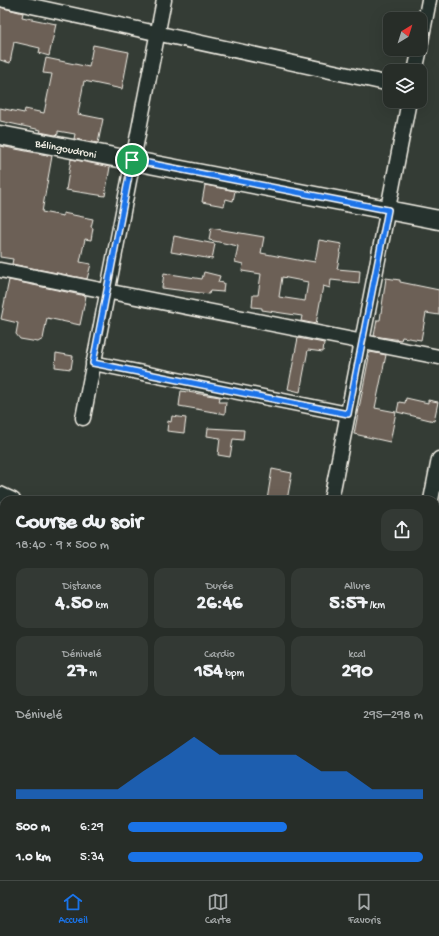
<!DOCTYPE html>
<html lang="fr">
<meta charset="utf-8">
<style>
body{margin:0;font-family:"Gochi Hand",sans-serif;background:#333934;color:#f1f3f6;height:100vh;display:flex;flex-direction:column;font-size:15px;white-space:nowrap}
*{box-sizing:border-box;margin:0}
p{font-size:13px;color:#a4a8a8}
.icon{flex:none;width:22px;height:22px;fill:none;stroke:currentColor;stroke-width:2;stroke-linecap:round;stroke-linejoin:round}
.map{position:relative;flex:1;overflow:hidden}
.panel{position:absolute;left:0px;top:496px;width:439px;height:384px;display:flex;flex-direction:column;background:#272d28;border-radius:12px 12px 0 0;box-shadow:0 4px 16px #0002,0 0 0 1px #434945}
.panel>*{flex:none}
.needle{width:26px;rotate:38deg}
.tools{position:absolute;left:383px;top:12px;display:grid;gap:8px}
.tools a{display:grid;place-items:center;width:44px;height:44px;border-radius:8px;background:#272d28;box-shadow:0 4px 16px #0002,0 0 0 1px #434945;font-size:20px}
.pin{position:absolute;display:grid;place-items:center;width:34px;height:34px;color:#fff;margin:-17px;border:2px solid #fff;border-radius:50%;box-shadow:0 1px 4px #0007}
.round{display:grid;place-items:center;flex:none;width:42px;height:42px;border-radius:12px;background:#333934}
.overview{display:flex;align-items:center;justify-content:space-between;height:68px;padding:0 16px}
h1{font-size:22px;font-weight:700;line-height:30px}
.metrics{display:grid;grid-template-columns:repeat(3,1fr);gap:6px;height:68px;padding:4px 16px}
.metrics div{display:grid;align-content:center;border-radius:10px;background:#333934;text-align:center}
.metrics b{font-size:20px;font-weight:700}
.metrics small{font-size:11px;font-weight:400}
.metrics p{font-size:11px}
.chart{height:112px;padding:8px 16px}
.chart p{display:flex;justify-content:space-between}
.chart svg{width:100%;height:72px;margin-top:4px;fill:#1a73e8;opacity:.7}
ul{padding:0 16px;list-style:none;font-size:13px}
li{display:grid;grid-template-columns:64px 48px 1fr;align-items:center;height:30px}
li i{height:10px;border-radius:5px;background:#1a73e8}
.tab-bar{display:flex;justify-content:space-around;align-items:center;height:56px;border-top:1px solid #434945;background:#272d28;font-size:11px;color:#a4a8a8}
.tab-bar a{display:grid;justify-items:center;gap:2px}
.tab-bar .selected{color:#1a73e8}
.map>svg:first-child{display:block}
</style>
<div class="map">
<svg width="439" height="880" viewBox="0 0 439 880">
<rect width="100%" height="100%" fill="#343c35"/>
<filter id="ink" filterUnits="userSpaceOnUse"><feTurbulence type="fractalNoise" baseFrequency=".025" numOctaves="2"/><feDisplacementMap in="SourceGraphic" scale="8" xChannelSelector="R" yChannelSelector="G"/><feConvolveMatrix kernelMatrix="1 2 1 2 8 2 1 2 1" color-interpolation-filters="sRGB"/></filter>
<g filter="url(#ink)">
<!-- building -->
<g fill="#6c6057" stroke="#f4f1e8" fill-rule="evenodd">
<polygon points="0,7 23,13 22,17 56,24 49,56 39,53 40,48 14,42 10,63 0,60"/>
<polygon points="93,45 129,52 122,89 84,81 78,114 103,119 98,143 74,139 75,134 58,131 58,134 55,135 40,132 41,130 0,121 0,108 24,113 25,109 44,113 52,74 43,73 46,58 89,67"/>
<polygon points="0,146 52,156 42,212 63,216 63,213 93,219 91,227 93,228 91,240 85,239 80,262 91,264 87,279 12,264 13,259 0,257"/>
<polygon points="71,159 110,167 105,196 66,190"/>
<polygon points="205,185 235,191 233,201 226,199 224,206 202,202"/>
<path d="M211,228L264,237L261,253L303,261V260L315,262L319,240L342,244L337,269L360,271L359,283L331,280L330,288L323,286L316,324L301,321L302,316L262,310V308L252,307L253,295H258L261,274L242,271L243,264L235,262L238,246L209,240ZM282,277L308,282L305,301L279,297Z"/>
<polygon points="174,236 215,244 212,259 171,252"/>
<polygon points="204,272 220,276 218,282 224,283 223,292 210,291 209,294 162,288 164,273 202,279"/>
<polygon points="386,278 400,280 400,282 439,290 439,315 426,313 421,340 402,337 401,340 374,336 377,320 380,320"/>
<polygon points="9,280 86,296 80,325 47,318 43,339 38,342 20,339 16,334 18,323 1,319"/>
<polygon points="298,338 324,343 323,352 308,350 300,392 288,389"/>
<polygon points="370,352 386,355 375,408 396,412 390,442 354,434"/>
<polygon points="56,353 73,356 71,369 55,367"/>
<polygon points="181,391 220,397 219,402 226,402 225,414 179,406"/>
<polygon points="406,398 428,403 428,400 438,402 434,421 397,412 399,402 405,403"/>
<polygon points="172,416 186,418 184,433 167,431 168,421 171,422"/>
<polygon points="208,428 244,430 243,440 233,439 230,457 218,455 220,438 207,436"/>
<polygon points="272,469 292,473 287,500 267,500"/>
</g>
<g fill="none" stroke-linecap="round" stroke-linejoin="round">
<!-- minor casing -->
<g stroke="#f4f1e8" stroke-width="17">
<g id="minor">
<polyline points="4,0 390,84"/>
<polyline points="420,47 429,0"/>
<polyline points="415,71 420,49"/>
<polyline points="0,270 439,357"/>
<polyline points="93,363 348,414"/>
<polyline points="83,418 164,0"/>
<polyline points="0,494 13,500"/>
<polyline points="331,500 409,101"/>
<polyline points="431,500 439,459"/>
<polyline points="0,661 4,656"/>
<polyline points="0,781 4,784"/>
<polyline points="0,824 4,819"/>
<polyline points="435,835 439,832"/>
<polyline points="124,876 130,880"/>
<polyline points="259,876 260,880"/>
<polyline points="429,876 432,880"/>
<polyline points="388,880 391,876"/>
</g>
</g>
<!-- tertiary casing -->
<g stroke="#f4f1e8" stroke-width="21">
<polyline id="tertiary" points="0,135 439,220"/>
</g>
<!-- minor -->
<use href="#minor" stroke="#26332d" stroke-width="14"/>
<!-- tertiary -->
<use href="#tertiary" stroke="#26332d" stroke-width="18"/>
</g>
</g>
<g fill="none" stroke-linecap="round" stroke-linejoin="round" filter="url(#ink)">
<!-- route casing -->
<g stroke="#fff" stroke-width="8">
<polygon id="route" points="132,160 388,210 348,414 93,363"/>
</g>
<!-- route -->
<use href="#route" stroke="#1a73e8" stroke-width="5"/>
</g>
<g text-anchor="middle" stroke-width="3" stroke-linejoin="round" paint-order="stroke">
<!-- street labels -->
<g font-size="11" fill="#f4f1e8" stroke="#26332d">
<text transform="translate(66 148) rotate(11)" y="4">Bélingoudroni</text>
</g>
</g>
</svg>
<div class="tools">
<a><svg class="needle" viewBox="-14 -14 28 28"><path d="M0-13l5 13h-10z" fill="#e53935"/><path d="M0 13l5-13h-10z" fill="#a4a8a8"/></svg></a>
<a><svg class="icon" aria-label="layers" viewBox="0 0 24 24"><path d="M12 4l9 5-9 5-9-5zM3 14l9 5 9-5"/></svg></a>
</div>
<div class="pin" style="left:132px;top:160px;background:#1e9e55"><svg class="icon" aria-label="arrive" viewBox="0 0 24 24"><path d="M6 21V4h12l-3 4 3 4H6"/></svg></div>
<section class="panel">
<div class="overview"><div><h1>Course du soir</h1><p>18:40 · 9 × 500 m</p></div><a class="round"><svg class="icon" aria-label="share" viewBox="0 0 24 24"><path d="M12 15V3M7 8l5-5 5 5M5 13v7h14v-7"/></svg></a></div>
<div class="metrics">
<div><p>Distance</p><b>4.50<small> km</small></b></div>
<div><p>Durée</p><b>26:46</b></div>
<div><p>Allure</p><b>5:57<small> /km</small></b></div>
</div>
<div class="metrics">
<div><p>Dénivelé</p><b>27<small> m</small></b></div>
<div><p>Cardio</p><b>154<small> bpm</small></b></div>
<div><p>kcal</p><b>290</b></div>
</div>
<div class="chart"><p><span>Dénivelé</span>295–298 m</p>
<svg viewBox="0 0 160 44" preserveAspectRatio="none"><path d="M0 44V38L10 38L20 38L30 38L40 38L50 27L60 17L70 6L80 17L90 17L100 17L110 17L120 27L130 27L140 38L150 38L160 38V44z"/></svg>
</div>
<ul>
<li><b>500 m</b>6:29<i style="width:54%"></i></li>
<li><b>1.0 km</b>5:34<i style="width:100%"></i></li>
</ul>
</section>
</div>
<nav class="tab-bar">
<a class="selected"><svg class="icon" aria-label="home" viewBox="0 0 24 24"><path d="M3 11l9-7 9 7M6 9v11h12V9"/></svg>Accueil</a>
<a><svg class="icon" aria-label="map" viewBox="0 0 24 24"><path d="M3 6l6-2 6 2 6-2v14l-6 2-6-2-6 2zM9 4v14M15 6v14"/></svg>Carte</a>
<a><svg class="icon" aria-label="saved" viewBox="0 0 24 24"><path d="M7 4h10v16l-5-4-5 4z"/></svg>Favoris</a>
</nav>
